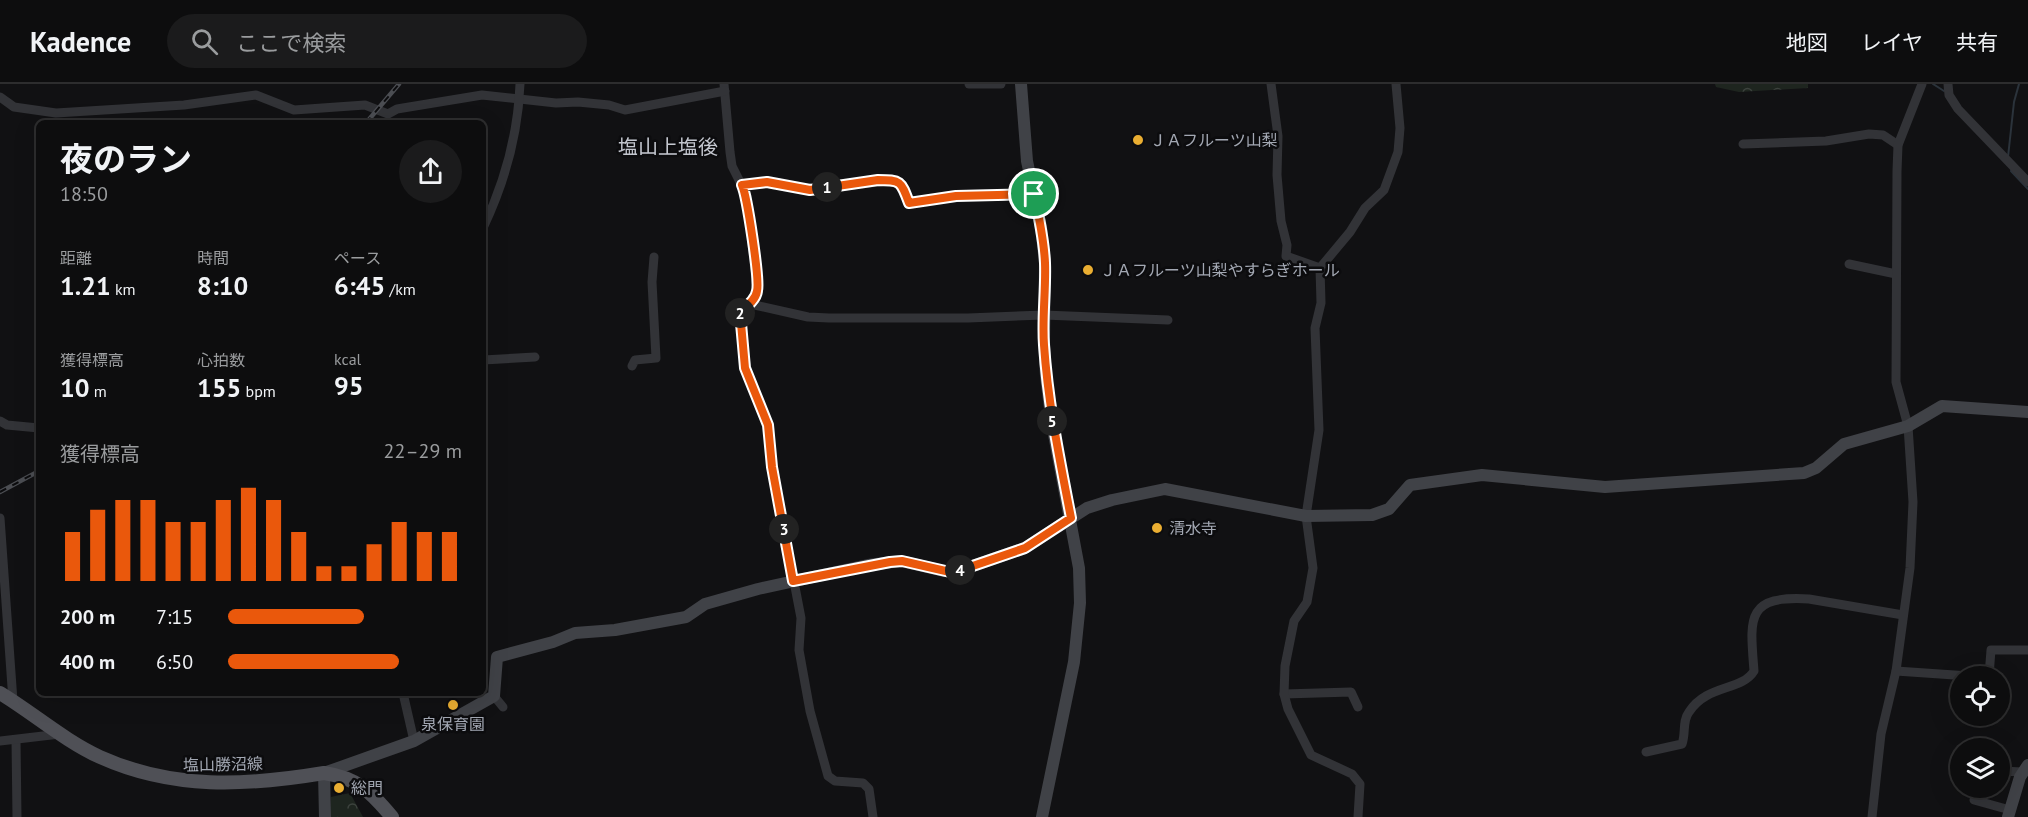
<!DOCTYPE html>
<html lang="ja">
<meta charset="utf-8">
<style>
body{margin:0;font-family:"PT Sans","Noto Sans JP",sans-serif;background:#1b1b1c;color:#f1f3f6;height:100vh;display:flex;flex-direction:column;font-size:22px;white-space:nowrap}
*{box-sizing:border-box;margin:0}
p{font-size:20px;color:#9a9c9e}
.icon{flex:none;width:33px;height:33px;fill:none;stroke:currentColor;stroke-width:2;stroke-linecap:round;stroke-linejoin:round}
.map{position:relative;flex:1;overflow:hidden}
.panel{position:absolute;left:36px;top:36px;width:450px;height:576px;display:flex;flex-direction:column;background:#0d0d0e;border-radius:9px;box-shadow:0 6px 24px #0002,0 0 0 2px #2d2d2e}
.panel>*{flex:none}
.fabs{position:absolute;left:1950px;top:582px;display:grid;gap:12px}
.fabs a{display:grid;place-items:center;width:60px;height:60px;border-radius:50%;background:#0d0d0e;box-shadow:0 6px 24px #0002,0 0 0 2px #2d2d2e;font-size:30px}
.pin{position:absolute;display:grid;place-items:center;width:51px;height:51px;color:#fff;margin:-26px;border:3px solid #fff;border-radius:50%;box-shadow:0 2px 6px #0007}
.km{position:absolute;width:30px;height:30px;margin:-15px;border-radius:50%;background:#222;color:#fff;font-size:16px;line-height:30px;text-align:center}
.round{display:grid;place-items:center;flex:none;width:63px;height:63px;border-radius:32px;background:#1b1b1c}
.overview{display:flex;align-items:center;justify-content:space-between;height:102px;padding:0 24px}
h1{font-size:33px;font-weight:700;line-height:45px}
.metrics{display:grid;grid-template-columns:repeat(3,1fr);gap:9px;height:102px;padding:6px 24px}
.metrics div{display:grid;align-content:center}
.metrics b{font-size:26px;font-weight:700}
.metrics small{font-size:16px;font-weight:400}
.metrics p{font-size:16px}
.chart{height:168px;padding:12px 24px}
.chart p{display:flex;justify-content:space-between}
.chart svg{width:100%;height:108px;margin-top:6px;stroke:#ea580c;stroke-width:6}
ul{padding:0 24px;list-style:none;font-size:20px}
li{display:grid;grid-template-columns:96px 72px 1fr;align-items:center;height:45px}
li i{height:15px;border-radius:8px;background:#ea580c}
header{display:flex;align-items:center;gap:36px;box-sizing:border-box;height:84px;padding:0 30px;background:#0d0d0e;border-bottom:2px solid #2d2d2e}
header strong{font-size:28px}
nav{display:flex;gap:33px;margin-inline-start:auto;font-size:21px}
.search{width:420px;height:54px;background:#1b1b1c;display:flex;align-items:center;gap:15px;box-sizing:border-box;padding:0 21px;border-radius:33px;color:#9a9c9e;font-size:22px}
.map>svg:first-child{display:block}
</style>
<header>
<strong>Kadence</strong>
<div class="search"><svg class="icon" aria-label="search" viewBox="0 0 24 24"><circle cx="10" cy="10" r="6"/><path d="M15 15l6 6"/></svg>ここで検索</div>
<nav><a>地図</a><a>レイヤ</a><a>共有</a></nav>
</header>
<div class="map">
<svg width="2028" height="733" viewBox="0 0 2028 733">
<defs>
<pattern id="forest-crowns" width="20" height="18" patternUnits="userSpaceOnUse" patternTransform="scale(1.5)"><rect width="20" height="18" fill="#1e251f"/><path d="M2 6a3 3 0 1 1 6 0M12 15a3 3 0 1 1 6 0" fill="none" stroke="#3c423d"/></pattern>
</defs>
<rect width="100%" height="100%" fill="#111113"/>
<!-- forest -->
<g fill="url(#forest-crowns)">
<polygon points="1715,0 1808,0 1808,4 1739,8 1716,3"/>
<polygon points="350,709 363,733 330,733 331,713"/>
</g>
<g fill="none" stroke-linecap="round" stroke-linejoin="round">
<!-- stream -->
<g stroke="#2b333b" stroke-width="2">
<polyline points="1933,0 1944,7"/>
<polyline points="2008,73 2014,18 2019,0"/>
<polyline points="2011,87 2028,105"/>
</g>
<!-- street -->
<g stroke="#323337" stroke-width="9">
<polyline points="724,0 730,68 732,82 747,112 757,207 750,220 740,228 747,290 768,341 772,383 801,534 799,566 810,627 828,692 835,697 863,699 869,705 873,733"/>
<polyline points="969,0 1001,0"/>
<polyline points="1271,0 1278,52 1277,91 1281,137 1287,161 1286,172 1320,184"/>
<polyline points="1948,0 1949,11 1958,25 2028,98"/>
<polyline points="0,13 14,23 56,29 184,21 256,11 294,26 365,21 388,30 397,25 482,11 556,19 578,18 609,21 625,26 725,7"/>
<polyline points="1743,60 1826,57 1869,50 1883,51 1898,61"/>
<polyline points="742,101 767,98 810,106 895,96 902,100 909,119 956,112 1034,110"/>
<path d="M483,144C504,100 518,49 520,0"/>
<polyline points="1849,180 1896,190"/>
<polyline points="750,220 808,233 829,234 968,234 1044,231 1168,236"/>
<polyline points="483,276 535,273"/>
<polyline points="632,282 635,276 656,274 652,198 654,173"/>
<polyline points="0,337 7,341 39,344"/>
<polyline points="0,434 13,617"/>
<polyline points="1896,587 1969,592"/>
<polyline points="1989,592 1991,566 2028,566"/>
<polyline points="403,609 414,657"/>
<polyline points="1284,610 1351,608 1358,623"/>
<polyline points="494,612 503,623"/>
<polyline points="16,656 17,733"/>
<polyline points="0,657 60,650"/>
<path d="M1646,668L1682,660C1686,650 1682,637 1689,628C1707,600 1742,607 1754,587C1750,535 1745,511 1809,515L1903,531"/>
<polyline points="2000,687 2023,688"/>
<polyline points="1977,704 1974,716 2010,726"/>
<polyline points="1358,733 1360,700 1352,690 1311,671 1288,625 1284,610 1285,582 1294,537 1307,518 1313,484 1306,432 1319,346 1315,244 1321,219 1320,184 1350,148 1365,124 1384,106 1398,68 1400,44 1396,0"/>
<polyline points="1872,733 1881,650 1896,587 1910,484 1913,418 1908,342 1896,298 1897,87 1898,61 1922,0"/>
</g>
<!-- secondary -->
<g stroke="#404247" stroke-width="12">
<polyline points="1021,0 1027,77 1041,143 1045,179 1044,258 1046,292 1052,340 1079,484 1080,519 1074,578 1042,733"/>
<polyline points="325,733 324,689 414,657 494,612 497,573 553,558 575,549 615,546 686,533 705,520 758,505 868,481 901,477 944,487 961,486 1025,464 1087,424 1112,416 1165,405 1306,432 1372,431 1389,425 1410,401 1482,391 1605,403 1804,389 1816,384 1844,360 1908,342 1942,322 2028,328"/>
<polyline points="2008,733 2020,693 2028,681"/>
</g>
<!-- primary -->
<path stroke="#4f5056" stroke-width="14" d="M0,609C33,629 65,657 100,673C173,706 246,702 324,689C358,694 371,708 392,733"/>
<!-- rail casing -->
<g stroke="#4b4d52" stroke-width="4.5">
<g id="rail">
<polyline points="366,39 399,0"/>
<polyline points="0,408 39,387"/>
</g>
</g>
<!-- rail -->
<use href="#rail" stroke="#0c0c0e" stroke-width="2" stroke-dasharray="7" stroke-linecap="butt"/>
</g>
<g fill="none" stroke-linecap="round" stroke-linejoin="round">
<!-- route casing -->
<g stroke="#fff" stroke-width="12">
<path id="route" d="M878,96C901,96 901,97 909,119L956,112L1034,110C1039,133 1044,155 1045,179C1046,206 1042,234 1044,261C1048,320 1060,377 1071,434L1025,464L961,486L950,488L902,477L890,478L793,497L772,383L768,341L745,284L740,228C746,223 756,216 757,207C760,196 747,112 742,101L767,98L810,106Z"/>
</g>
<!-- route -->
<use href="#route" stroke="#ea580c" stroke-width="8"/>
</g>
<!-- markers -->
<g fill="#eaae32" stroke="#0c0c0e" stroke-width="2">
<circle cx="1138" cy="56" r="6"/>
<circle cx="1088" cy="186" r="6"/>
<circle cx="1157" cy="444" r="6"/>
<circle cx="453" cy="621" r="6"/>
<circle cx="339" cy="704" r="6"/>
</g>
<g text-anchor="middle" stroke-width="5" stroke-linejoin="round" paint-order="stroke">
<!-- poi labels -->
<g font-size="16" fill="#a3a8b3" stroke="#0c0c0e" text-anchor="start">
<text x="1150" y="62">ＪＡフルーツ山梨</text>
<text x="1100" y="192">ＪＡフルーツ山梨やすらぎホール</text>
<text x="1169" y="450">清水寺</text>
<text x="453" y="646" text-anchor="middle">泉保育園</text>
<text x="351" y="710">総門</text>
</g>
<!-- street labels -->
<g font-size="16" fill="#a3a8b3" stroke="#0c0c0e">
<text transform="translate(223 680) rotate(-1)" y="6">塩山勝沼線</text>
</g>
<!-- quarter labels -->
<g font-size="20" fill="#c4c7cf" stroke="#0c0c0e">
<text x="668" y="70">塩山上塩後</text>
</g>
</g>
</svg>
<div class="fabs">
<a><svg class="icon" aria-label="locate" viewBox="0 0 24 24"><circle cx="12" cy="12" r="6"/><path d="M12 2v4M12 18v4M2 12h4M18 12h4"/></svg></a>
<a><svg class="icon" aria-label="layers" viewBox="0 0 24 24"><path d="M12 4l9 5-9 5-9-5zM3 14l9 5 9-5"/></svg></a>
</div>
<div class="pin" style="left:1034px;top:110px;background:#1e9e55"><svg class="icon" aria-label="arrive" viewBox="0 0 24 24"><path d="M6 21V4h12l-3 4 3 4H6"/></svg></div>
<b class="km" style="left:827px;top:103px">1</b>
<b class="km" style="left:740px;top:229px">2</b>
<b class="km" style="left:784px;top:445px">3</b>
<b class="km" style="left:960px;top:486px">4</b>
<b class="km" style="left:1052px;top:337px">5</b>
<section class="panel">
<div class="overview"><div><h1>夜のラン</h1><p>18:50</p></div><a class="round"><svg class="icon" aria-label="share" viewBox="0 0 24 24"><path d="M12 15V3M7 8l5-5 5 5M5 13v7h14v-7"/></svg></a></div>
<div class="metrics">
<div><p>距離</p><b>1.21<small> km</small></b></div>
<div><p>時間</p><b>8:10</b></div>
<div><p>ペース</p><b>6:45<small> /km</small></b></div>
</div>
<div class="metrics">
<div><p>獲得標高</p><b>10<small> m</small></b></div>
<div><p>心拍数</p><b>155<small> bpm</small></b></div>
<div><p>kcal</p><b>95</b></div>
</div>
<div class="chart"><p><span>獲得標高</span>22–29 m</p>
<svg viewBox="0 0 160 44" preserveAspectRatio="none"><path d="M5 44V24M15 44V15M25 44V11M35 44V11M45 44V20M55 44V20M65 44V11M75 44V6M85 44V11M95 44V24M105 44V38M115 44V38M125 44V29M135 44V20M145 44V24M155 44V24"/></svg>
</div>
<ul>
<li><b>200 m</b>7:15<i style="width:58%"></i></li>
<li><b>400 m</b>6:50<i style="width:73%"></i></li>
</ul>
</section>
</div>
